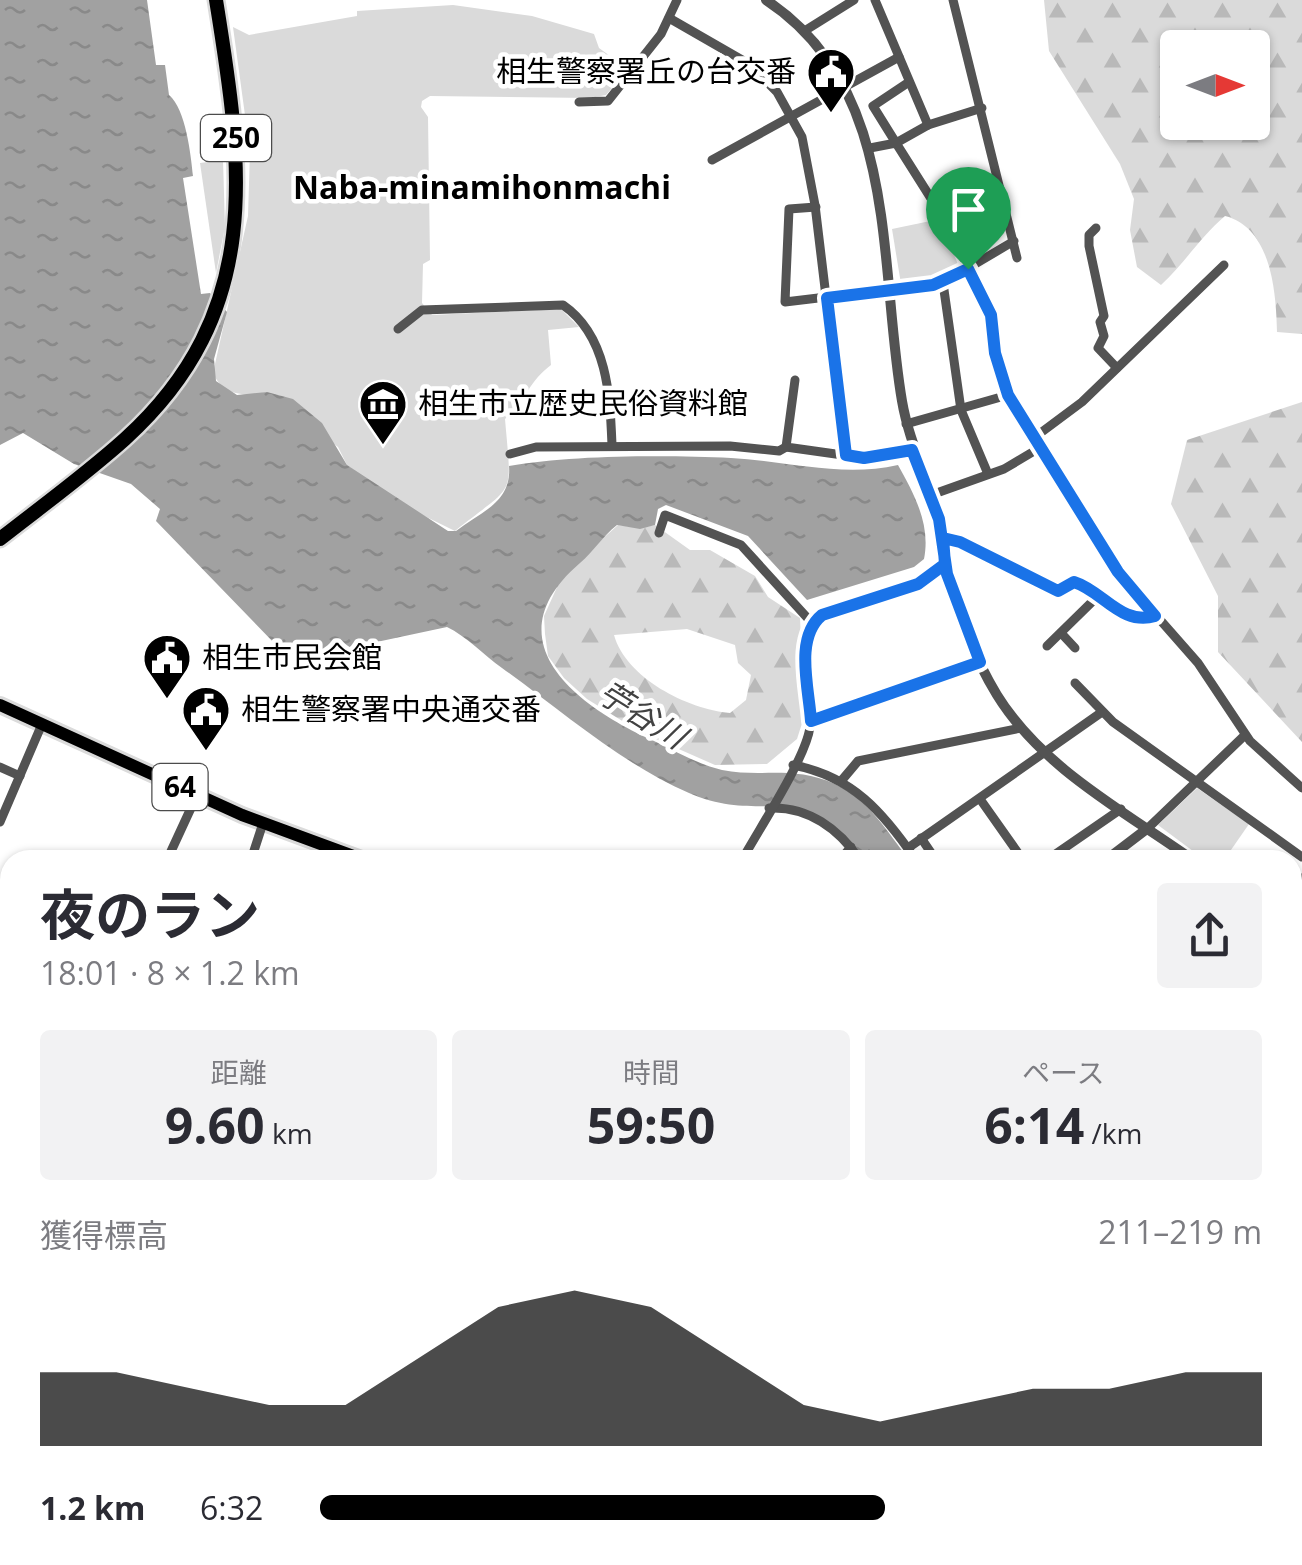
<!DOCTYPE html>
<html lang="ja">
<meta charset="utf-8">
<style>
body{margin:0;font-family:"Open Sans","Noto Sans JP",sans-serif;background:#f2f2f3;color:#2b2b33;height:100vh;display:flex;flex-direction:column;font-size:38px;white-space:nowrap}
*{box-sizing:border-box;margin:0}
p{font-size:32px;color:#7c7c81}
.icon{flex:none;width:55px;height:55px;fill:none;stroke:currentColor;stroke-width:2;stroke-linecap:round;stroke-linejoin:round}
.map{position:relative;flex:1;overflow:hidden}
.panel{position:absolute;left:0px;top:850px;width:1302px;height:715px;display:flex;flex-direction:column;background:#fff;border-radius:30px 30px 0 0;box-shadow:0 2px 8px #0004}
.panel>*{flex:none}
.needle{width:65px;rotate:90deg}
.tools{position:absolute;left:1160px;top:30px;display:grid;gap:20px}
.tools a{display:grid;place-items:center;width:110px;height:110px;border-radius:10px;background:#fff;box-shadow:0 2px 8px #0004;font-size:50px}
.pin{position:absolute;display:grid;place-items:center;width:85px;height:85px;color:#fff;margin:-102px -42px;border-radius:50% 50% 50% 0;rotate:-45deg;box-shadow:0 0 10px #0007}
.pin .icon{rotate:45deg}
.round{display:grid;place-items:center;flex:none;width:105px;height:105px;border-radius:10px;background:#f2f2f3}
.head{display:flex;align-items:center;justify-content:space-between;height:170px;padding:0 40px}
h1{font-size:55px;font-weight:700;line-height:75px}
.metrics{display:grid;grid-template-columns:repeat(3,1fr);gap:15px;height:170px;padding:10px 40px}
.metrics div{display:grid;align-content:center;border-radius:10px;background:#f2f2f3;text-align:center}
.metrics b{font-size:50px;font-weight:700}
.metrics small{font-size:28px;font-weight:400}
.metrics p{font-size:28px}
.chart{height:280px;padding:20px 40px}
.chart p{display:flex;justify-content:space-between}
.chart svg{width:100%;height:180px;margin-top:10px;fill:#000;opacity:.7}
ul{padding:0 40px;list-style:none;font-size:32px}
li{display:grid;grid-template-columns:160px 120px 1fr;align-items:center;height:75px}
li i{height:25px;border-radius:12px;background:#000}
.map>svg:first-child{display:block}
</style>
<div class="map">
<svg width="1302" height="1565" viewBox="0 0 1302 1565">
<defs>
<pattern id="forest-firs" width="22" height="20" patternUnits="userSpaceOnUse" patternTransform="scale(2.5)"><rect width="22" height="20" fill="#dadada"/><path d="M5 1l3.5 6h-7zM16 11l3.5 6h-7z" fill="#b9b9b9"/></pattern>
<pattern id="water-ripples" width="26" height="14" patternUnits="userSpaceOnUse" patternTransform="scale(2.5)"><rect width="26" height="14" fill="#a1a1a1"/><path d="M2 4q2-2 4 0t4 0M15 11q2-2 4 0t4 0" fill="none" stroke="#898989"/></pattern>
</defs>
<rect width="100%" height="100%" fill="#fff"/>
<!-- forest -->
<g fill="url(#forest-firs)" fill-rule="evenodd">
<path d="M1044,0H1302V334L1277,332C1276,290 1271,228 1225,216C1200,237 1185,263 1161,285L1137,267L1130,230L1134,199L1120,164L1049,51ZM1178,48H1252V122H1178Z"/>
<polygon points="1302,402 1302,742 1218,652 1218,596 1171,504 1187,440"/>
<path d="M618,525L640,528L655,525L690,550H710L755,576L768,597L800,618L804,717L797,739L767,764L715,765L640,732L587,699L564,678L548,656L545,634L544,616L563,574ZM687,629L735,645L738,663L751,675L746,700L730,713C687,709 626,678 614,635Z"/>
<polygon points="0,1407 10,1419 10,1555 39,1555 49,1565 0,1565"/>
<polygon points="163,1555 479,1555 479,1564 495,1565 161,1565"/>
</g>
<!-- park -->
<g fill="#dadada">
<path d="M453,5L532,16L594,34L599,48L628,69L606,95L590,98L430,96L422,101L421,107L428,117L430,260L423,264L422,303L432,315L561,309L579,327L548,330L551,365C529,381 525,402 505,419C512,501 516,482 455,531L400,504L347,465L338,447L267,392C246,397 223,396 213,373L248,216L250,152L233,27L249,35L357,16V11Z"/>
<polygon points="223,160 225,227 216,273 200,163"/>
<polygon points="940,219 959,267 936,280 901,284 892,229"/>
<polygon points="1197,788 1249,824 1224,860 1205,860 1158,825"/>
</g>
<!-- water -->
<path fill="url(#water-ripples)" d="M0,0H147L156,65H165L169,95C186,109 191,156 193,176L183,178L201,294L210,293L227,312L214,359L216,381L237,395L267,392L293,399L322,423L347,465L448,531H456C480,512 512,503 509,466C571,455 666,455 731,458C787,461 842,478 898,465C914,494 931,524 924,559L914,567L807,600L748,536L666,505L658,509L655,525L640,529L617,525C603,536 593,552 580,563C490,640 576,706 652,740C675,751 697,764 722,770C762,778 792,765 835,784C869,800 887,831 909,860H864C803,775 763,826 689,793C622,764 563,712 502,668C484,655 466,636 447,627L311,656L294,654L277,646L156,521L160,509L131,484L74,464L23,433L0,445Z"/>
<g fill="none" stroke-linecap="round" stroke-linejoin="round">
<!-- primary casing -->
<g stroke="#dbdbdb" stroke-width="18">
<g id="primary">
<polyline points="0,705 242,815 364,860"/>
<polyline points="1292,1360 1302,1364"/>
</g>
</g>
<!-- trunk casing -->
<g stroke="#dbdbdb" stroke-width="19">
<path id="trunk" d="M0,539C42,506 85,475 125,439C265,312 243,166 216,0"/>
</g>
<!-- minor -->
<g stroke="#535353" stroke-width="9">
<polyline points="875,0 928,125"/>
<polyline points="953,0 1017,258"/>
<polyline points="669,18 749,64 777,92 802,137 815,205 845,455"/>
<polyline points="806,30 854,0"/>
<polyline points="909,82 873,106 896,143 928,125 982,108"/>
<polyline points="579,102 608,101 661,34 677,0"/>
<polyline points="870,148 896,143 944,219 986,303 1008,395 1118,572 1198,663 1250,741 1302,788"/>
<polyline points="712,160 899,57"/>
<polyline points="816,207 789,209 785,302 943,283 1014,241"/>
<polyline points="1096,228 1089,235 1089,246 1104,316 1100,322 1104,336 1098,348 1117,368"/>
<polyline points="943,283 961,410 988,474"/>
<path d="M398,329L422,310L563,305C608,336 610,397 612,445"/>
<polyline points="795,380 786,447 864,458 912,449"/>
<polyline points="906,424 1008,395"/>
<polyline points="1035,437 1082,402 1224,265"/>
<polyline points="510,454 536,447 730,446 779,451 786,447"/>
<polyline points="931,495 1004,469 1041,447"/>
<polyline points="659,533 665,515 741,545 812,623"/>
<path d="M943,537L1059,591L1075,582C1102,591 1121,626 1155,616"/>
<polyline points="1061,633 1075,648"/>
<polyline points="1047,646 1098,596"/>
<polyline points="1075,683 1113,722 1302,857"/>
<polyline points="811,721 980,661"/>
<path d="M793,765C852,776 883,812 916,860"/>
<polyline points="0,767 20,776"/>
<polyline points="842,780 858,761 1021,728"/>
<polyline points="980,799 1023,860"/>
<path d="M769,808C808,806 839,829 860,860"/>
<polyline points="0,822 42,724"/>
<polyline points="1148,828 1245,735"/>
<polyline points="921,838 936,860"/>
<polyline points="908,848 1102,712"/>
<polyline points="167,860 197,795"/>
<polyline points="251,860 263,823"/>
<path d="M742,860C759,829 806,758 810,727C815,691 789,642 822,615L918,584L945,564"/>
<polyline points="840,860 851,847"/>
<polyline points="1047,860 1121,809"/>
<polyline points="0,887 10,891"/>
<polyline points="1292,891 1302,878"/>
<polyline points="0,990 10,994"/>
<polyline points="1292,1035 1302,1042"/>
<polyline points="1292,1113 1302,1105"/>
<polyline points="0,1181 10,1184"/>
<polyline points="1292,1188 1302,1193"/>
<polyline points="0,1257 10,1254"/>
<polyline points="1292,1271 1302,1272"/>
<polyline points="84,1555 86,1565"/>
<polyline points="584,1555 584,1565"/>
<polyline points="648,1555 651,1565"/>
<polyline points="743,1555 752,1565"/>
<polyline points="770,1555 779,1565"/>
<polyline points="134,1565 134,1555"/>
<polyline points="633,1565 633,1555"/>
<polyline points="970,1565 970,1555"/>
<polyline points="1301,1565 1302,1564"/>
</g>
<!-- tertiary -->
<g stroke="#535353" stroke-width="10">
<path d="M766,0C900,88 878,261 902,401C909,442 927,476 938,516C943,533 942,551 946,568C955,609 975,659 997,695C1042,768 1124,811 1193,860"/>
<polyline points="1106,860 1148,828"/>
<polyline points="1292,932 1302,939"/>
<polyline points="1292,989 1302,977"/>
<polyline points="1292,1482 1302,1461"/>
<polyline points="1262,1565 1265,1555"/>
</g>
<!-- primary -->
<use href="#primary" stroke="#000" stroke-width="12"/>
<!-- trunk -->
<use href="#trunk" stroke="#000" stroke-width="14"/>
</g>
<g fill="none" stroke-linecap="round" stroke-linejoin="round">
<!-- route casing -->
<g stroke="#fff" stroke-width="20">
<path id="route" d="M968,269L933,285L827,298L846,455L864,458L912,450L939,519L947,574L980,662L811,721C809,688 794,638 822,615L918,584L945,564L943,538L960,542L1058,591L1074,582C1103,591 1121,626 1155,616L1118,572L1008,395L995,353L991,315L968,269"/>
</g>
<!-- route -->
<use href="#route" stroke="#1a73e8" stroke-width="12"/>
</g>
<!-- icons -->
<defs>
<g id="civic-pin" transform="scale(2.5)"><path d="M0 17L-7.5 6A9.5 9.5 0 1 1 7.5 6Z" fill="#000" stroke="#fff"/><path d="M-.6-6.5H3V-4.5H.6V-3L4-1V1h2V6H-6V1h2V-1L-.6-3ZM-1.2 2.5V6h2.4V2.5Z" fill="#fff"/></g>
<g id="museum-pin" transform="scale(2.5)"><path d="M0 17L-7.5 6A9.5 9.5 0 1 1 7.5 6Z" fill="#000" stroke="#fff"/><path d="M0-6L6-3V-2H-6V-3ZM-5-1h2V3h-2ZM-1-1h2V3h-2ZM3-1h2V3H3ZM-6 4H6V6H-6Z" fill="#fff"/></g>
</defs>
<g fill-rule="evenodd">
<use href="#civic-pin" x="831" y="72"/>
<use href="#museum-pin" x="383" y="404"/>
<use href="#civic-pin" x="167" y="658"/>
<use href="#civic-pin" x="206" y="710"/>
</g>
<g text-anchor="middle" stroke-width="9" stroke-linejoin="round" paint-order="stroke">
<!-- shield labels -->
<g fill="#fff" stroke="#4c4c4c" stroke-width="2.5">
<rect x="201" y="115" width="70" height="46" rx="8"/>
<rect x="152.5" y="764" width="55" height="46" rx="8"/>
</g>
<g font-size="28" font-weight="bold" fill="#000">
<text x="236" y="148">250</text>
<text x="180" y="797">64</text>
</g>
<!-- poi labels -->
<g font-size="30" fill="#000" stroke="#fff" text-anchor="start">
<text x="796" y="82" text-anchor="end">相生警察署丘の台交番</text>
<text x="418" y="414">相生市立歴史民俗資料館</text>
<text x="202" y="668">相生市民会館</text>
<text x="241" y="720">相生警察署中央通交番</text>
</g>
<!-- neighbourhood labels -->
<g font-size="32" font-weight="bold" fill="#000" stroke="#fff">
<text x="482" y="199">Naba-minamihonmachi</text>
</g>
<!-- water labels -->
<g font-size="32" font-style="italic" fill="#424242" stroke="#fff">
<text transform="translate(642 715) rotate(32)" y="11">苧谷川</text>
</g>
</g>
</svg>
<div class="tools">
<a><svg class="needle" viewBox="-14 -14 28 28"><path d="M0-13l5 13h-10z" fill="#e53935"/><path d="M0 13l5-13h-10z" fill="#7c7c81"/></svg></a>
</div>
<div class="pin" style="left:968px;top:269px;background:#1e9e55"><svg class="icon" aria-label="arrive" viewBox="0 0 24 24"><path d="M6 21V4h12l-3 4 3 4H6"/></svg></div>
<section class="panel">
<div class="head"><div><h1>夜のラン</h1><p>18:01 · 8 × 1.2 km</p></div><a class="round"><svg class="icon" aria-label="share" viewBox="0 0 24 24"><path d="M12 15V3M7 8l5-5 5 5M5 13v7h14v-7"/></svg></a></div>
<div class="metrics">
<div><p>距離</p><b>9.60<small> km</small></b></div>
<div><p>時間</p><b>59:50</b></div>
<div><p>ペース</p><b>6:14<small> /km</small></b></div>
</div>
<div class="chart"><p><span>獲得標高</span>211–219 m</p>
<svg viewBox="0 0 160 44" preserveAspectRatio="none"><path d="M0 44V26L10 26L20 30L30 34L40 34L50 22L60 10L70 6L80 10L90 22L100 34L110 38L120 34L130 30L140 30L150 26L160 26V44z"/></svg>
</div>
<ul>
<li><b>1.2 km</b>6:32<i style="width:60%"></i></li>
</ul>
</section>
</div>
